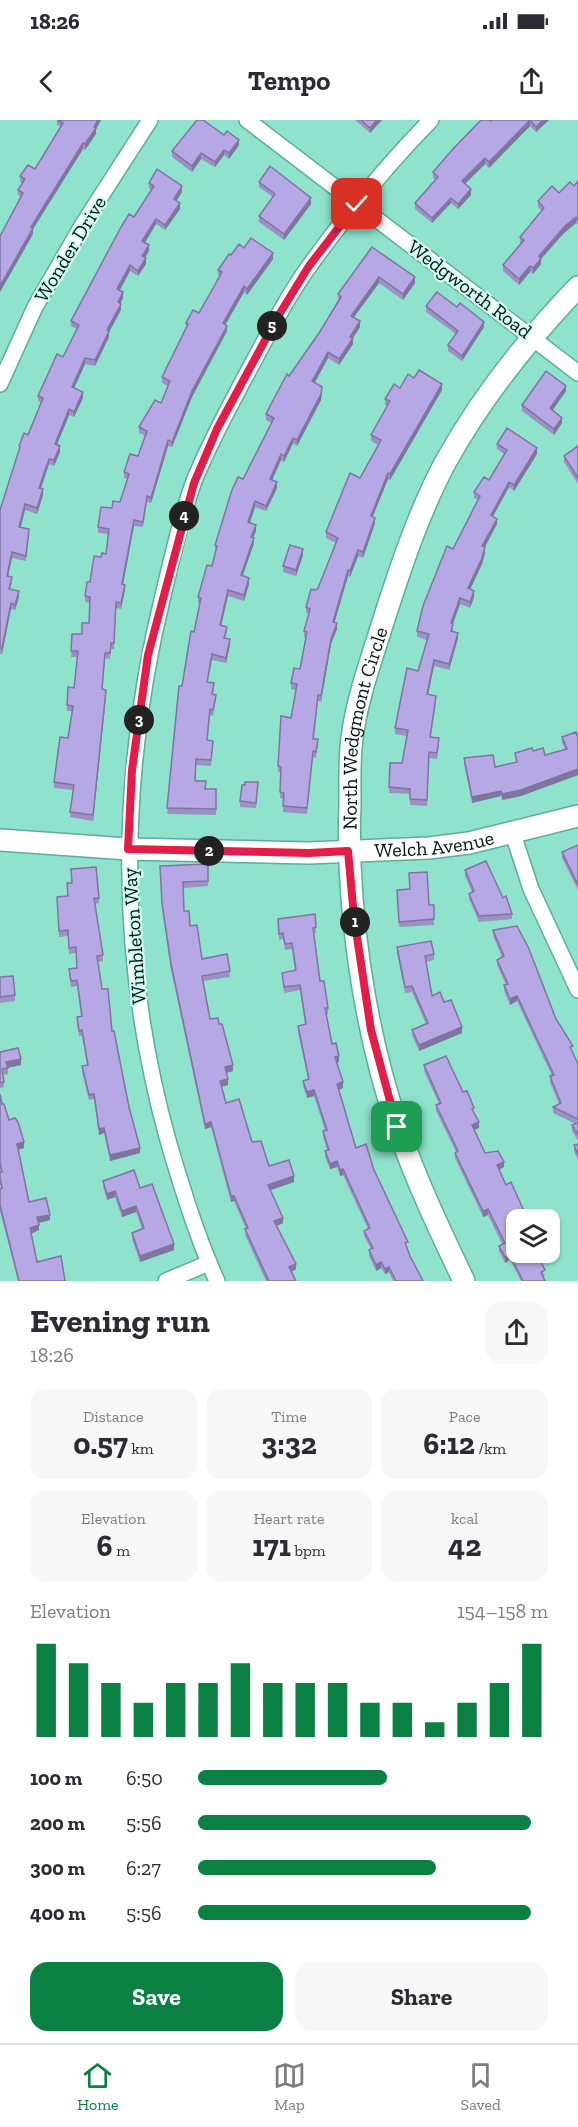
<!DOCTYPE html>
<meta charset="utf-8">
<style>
body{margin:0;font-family:"Zilla Slab",serif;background:#f7f7f7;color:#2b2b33;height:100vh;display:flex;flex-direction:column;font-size:22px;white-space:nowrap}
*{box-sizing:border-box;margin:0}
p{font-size:20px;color:#7c7c81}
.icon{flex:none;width:33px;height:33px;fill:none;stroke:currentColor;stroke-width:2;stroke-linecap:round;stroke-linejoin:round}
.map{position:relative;height:1161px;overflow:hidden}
.details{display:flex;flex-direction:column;background:#fff;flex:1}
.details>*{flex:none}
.controls{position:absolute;left:506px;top:1089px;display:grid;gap:12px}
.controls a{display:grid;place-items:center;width:54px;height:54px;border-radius:12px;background:#fff;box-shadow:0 2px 4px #0004;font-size:30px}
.pin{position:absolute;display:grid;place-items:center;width:51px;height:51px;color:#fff;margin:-26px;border-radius:12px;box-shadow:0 3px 9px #0006}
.km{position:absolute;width:30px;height:30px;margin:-15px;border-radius:50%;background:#222;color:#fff;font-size:16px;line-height:30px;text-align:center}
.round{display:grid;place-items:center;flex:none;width:63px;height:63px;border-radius:18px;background:#f7f7f7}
.headline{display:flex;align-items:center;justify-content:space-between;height:102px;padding:0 30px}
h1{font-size:33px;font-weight:700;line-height:45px}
.figures{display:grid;grid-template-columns:repeat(3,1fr);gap:9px;height:102px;padding:6px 30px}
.figures div{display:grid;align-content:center;border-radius:15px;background:#f7f7f7;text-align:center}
.figures b{font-size:30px;font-weight:700}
.figures small{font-size:16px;font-weight:400}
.figures p{font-size:16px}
.chart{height:168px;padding:12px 30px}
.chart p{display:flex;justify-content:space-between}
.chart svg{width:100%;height:108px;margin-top:6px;stroke:#0b8043;stroke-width:6}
.cta{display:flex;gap:12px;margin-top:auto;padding:12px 30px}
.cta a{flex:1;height:69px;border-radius:18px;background:#0b8043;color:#fff;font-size:24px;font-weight:700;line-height:69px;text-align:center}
.cta a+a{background:#f7f7f7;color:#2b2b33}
ul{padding:0 30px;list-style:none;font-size:20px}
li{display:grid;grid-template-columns:96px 72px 1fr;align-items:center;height:45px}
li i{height:15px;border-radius:8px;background:#0b8043}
.status{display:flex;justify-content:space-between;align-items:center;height:42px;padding:0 30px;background:#fff;direction:ltr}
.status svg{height:16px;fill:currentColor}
header{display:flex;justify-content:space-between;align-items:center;height:78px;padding:0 30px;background:#fff;font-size:27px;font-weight:700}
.tab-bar{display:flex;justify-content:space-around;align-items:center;height:84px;border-top:2px solid #e1e1e2;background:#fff;font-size:16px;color:#7c7c81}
.tab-bar a{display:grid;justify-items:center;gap:3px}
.tab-bar .active{color:#0b8043}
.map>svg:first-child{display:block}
</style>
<div class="status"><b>18:26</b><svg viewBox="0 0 49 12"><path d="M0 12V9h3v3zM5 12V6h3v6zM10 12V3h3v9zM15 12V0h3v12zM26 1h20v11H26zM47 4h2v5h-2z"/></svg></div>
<header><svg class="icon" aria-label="back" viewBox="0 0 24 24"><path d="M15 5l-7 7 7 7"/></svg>Tempo<svg class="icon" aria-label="share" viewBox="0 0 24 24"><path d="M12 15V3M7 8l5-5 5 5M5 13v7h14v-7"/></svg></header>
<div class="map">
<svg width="578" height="1161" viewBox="0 0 578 1161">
<rect width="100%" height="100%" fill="#8fe3cc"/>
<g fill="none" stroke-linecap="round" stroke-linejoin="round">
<!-- street casing -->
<g stroke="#5bae99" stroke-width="18">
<g id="street">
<polyline points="247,0 578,253"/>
<polyline points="0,264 35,187 83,104 150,0"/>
<polyline points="513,714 531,769 578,870"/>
<polyline points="166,1161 209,1143"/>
<path d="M217,1161C197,1117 183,1071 169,1024C117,839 118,657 164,471C173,435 181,396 194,361C208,326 226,293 244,259C265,221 284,181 310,145C347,94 387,45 431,0"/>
</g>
</g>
<!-- secondary casing -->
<g stroke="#5bae99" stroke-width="24">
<g id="secondary">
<path id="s1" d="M0,720L128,729L309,733L429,728L469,723L578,696"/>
<path id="s2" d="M464,1161C440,1111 416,1060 398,1008C364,909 346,786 350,683C350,662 349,639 352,618C357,578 372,538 384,499C401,446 419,392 445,343C481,278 527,220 578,167"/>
</g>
</g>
<!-- street -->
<use href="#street" stroke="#fff" stroke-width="15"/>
<!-- secondary -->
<use href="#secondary" stroke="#fff" stroke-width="21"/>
</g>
<!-- wall -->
<g fill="#9d90c5">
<polygon points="57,0 101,0 96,9 96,14 85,30 83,29 33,109 33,114 0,172 0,116 21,77 18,75 18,70 22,63 20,62 20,56 35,49 61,7 57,5"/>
<polygon points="355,0 382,0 370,13"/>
<polygon points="549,0 536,12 530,6 489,48 485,44 465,63 471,75 458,89 451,83 432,103 415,89 415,83 435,60 433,58 433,52 491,1"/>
<polygon points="239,25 229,39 224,35 215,47 201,39 192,52 172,37 172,31"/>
<polygon points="578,61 578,105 576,103 564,113 541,139 541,144 533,154 530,152 519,165 503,151 503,145 521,124 520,123 520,117 542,91 538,87 538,81 559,73 574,66"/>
<polygon points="259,62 311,84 284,120 259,102 259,96 273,77 259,67"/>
<polygon points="149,63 182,72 176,81 180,89 165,110 156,104 145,123 149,131 145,138 146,144 138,156 130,151 120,170 123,178 120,184 121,190 109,211 109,217 95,246 85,244 74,268 83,278 74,297 69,295 57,325 60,332 54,346 49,344 41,369 43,375 37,394 25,390 21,407 29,415 26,441 12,438 8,456 12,463 10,469 19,477 15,490 11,489 2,534 0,534 0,390 19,332 19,326 28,315 41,282 38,281 38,276 63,237 77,209 71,206 71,201 134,97 151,70 149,68"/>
<polygon points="372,127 415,163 403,180 379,163 354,197 360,207 353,218 353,224 339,245 328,238 315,263 322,273 321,280 297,326 293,323 284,342 281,340 272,360 277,368 266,391 255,387 250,403 256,411 253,417 254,423 242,456 249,464 244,481 228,476 221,505 227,512 225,518 230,525 226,543 212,540 208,562 214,569 213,574 216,580 213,596 210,595 207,620 213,627 211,646 196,645 195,661 206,669 216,669 216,695 167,694 182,566 200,483 198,483 198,477 212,446 216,431 215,430 215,425 243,359 272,303 266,300 266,294 289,256 319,213 339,181 338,180 338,174"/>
<polygon points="244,128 273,139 247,175 244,172 225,205 227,211 192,277 172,327 168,326 151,383 147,382 143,407 134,406 123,464 125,470 121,489 116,488 114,529 111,529 110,539 105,538 102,569 106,575 93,701 70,697 73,670 54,668 54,662 68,618 72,591 67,591 67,585 74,568 77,537 71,537 72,514 82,514 89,503 90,483 85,482 85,476 90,462 101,437 106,434 108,414 98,413 98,407 112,388 120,382 128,359 124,358 124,352 138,336 146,316 139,313 139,307 161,283 168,266 162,263 162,257 186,209 186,203 199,193 220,156 218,155 218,150 231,135"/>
<polygon points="426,186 457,187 484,207 462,241 448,231 448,225 456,214 426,192"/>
<polygon points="414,258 442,270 390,360 388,359 373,396 375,403 363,438 358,436 350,457 348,456 334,502 337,509 331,524 321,582 318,581 314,619 318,625 316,638 313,637 307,694 283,692 284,679 280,678 281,652 278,652 278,646 291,598 296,570 291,569 291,563 300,549 306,518 304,517 304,511 309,494 306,493 306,487 318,468 336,423 326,418 326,412 360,358 378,325 371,321 371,315 387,286 385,285 385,279"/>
<polygon points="566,271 552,290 562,303 554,315 522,291 522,285"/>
<polygon points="497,324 537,334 514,371 509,367 493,396 497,404 485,427 485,433 482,444 470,469 474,477 470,488 460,484 453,504 453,511 458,518 449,550 434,546 428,574 436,582 431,617 439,624 437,639 429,638 427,686 410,685 410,674 389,673 390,643 402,643 407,616 395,614 395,608 418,551 427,520 417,517 417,511 453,429 478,380 474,378 474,372 489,360 504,334 497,329"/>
<polygon points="578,326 578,364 564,342 564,336"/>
<polygon points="303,435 296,456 283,452 283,446"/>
<polygon points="562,617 578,618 578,655 521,676 502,680 501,676 472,683 464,644 464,638 495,647 516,642 515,633 533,631 545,635 565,629 562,623"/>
<polygon points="258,668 256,688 240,687 240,681"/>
<polygon points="578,725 578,770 562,738 562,732"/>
<polygon points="208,744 208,766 183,768 184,791 202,839 230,851 230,857 203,861 210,899 219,904 233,951 226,953 228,965 221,967 226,983 269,1046 294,1062 270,1070 283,1103 277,1106 296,1149 292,1152 296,1161 266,1161 245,1115 246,1109 234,1081 231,1082 211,1007 205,1009 171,850 162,789 160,746"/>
<polygon points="465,750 503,778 512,794 512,799 479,802 469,779 469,774 472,772 465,756"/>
<polygon points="67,763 99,778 99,783 95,784 103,835 103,841 98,842 102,869 140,1033 110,1041 104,1013 99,1015 94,979 89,980 82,952 82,946 87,945 82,916 79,916 77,902 77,897 81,896 77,866 71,867 69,855 69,849 77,848 76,833 69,834 68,816 59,817 57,777 67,777"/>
<polygon points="397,776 429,785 434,785 434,805 399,807"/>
<polygon points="278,799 316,807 316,813 314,813 320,861 328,888 328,894 326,894 332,924 339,942 337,943 343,968 339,970 356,1028 374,1050 408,1128 407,1128 410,1136 423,1161 393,1161 389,1152 385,1154 381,1148 376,1151 369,1136 369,1130 371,1129 364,1116 364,1111 368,1109 343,1055 340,1056 337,1047 330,1049 325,1037 325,1031 327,1030 323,1017 323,1011 325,1010 314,976 307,978 303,966 303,961 308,959 298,912 298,906 305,904 300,870 284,873 282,853 295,851 292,829 285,830 283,819 279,820"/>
<polygon points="493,810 556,899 578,944 578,1021 572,1011 572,1005 576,1004 553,993 553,987 559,984 550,962 550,956 552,956 517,881 510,885 504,871 504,865 506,865 497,845 497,840 502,837 493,816"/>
<polygon points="397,827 434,834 434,840 426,842 432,876 444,882 462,913 419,931 412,915 412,910 426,904 412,872 405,873 397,833"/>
<polygon points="0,857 15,875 15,881 0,883"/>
<polygon points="0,932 21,945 8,948 8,954 3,955 4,967 0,968"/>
<polygon points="424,945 463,972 474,993 479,1008 474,1010 485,1033 504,1047 499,1050 516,1100 545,1156 543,1157 545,1161 521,1161 510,1140 505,1143 499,1131 499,1126 502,1124 488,1095 483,1097 455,1038 455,1033 456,1032 436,991 436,985 439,984 424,951"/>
<polygon points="0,974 2,984 9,1000 24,1028 18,1030 29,1082 50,1100 39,1103 39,1110 31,1114 37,1142 65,1161 18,1161 0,1091 0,1069 1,1068 0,1063 0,1052 1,1052 0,1049"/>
<polygon points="578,1024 578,1041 574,1031 574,1025"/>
<polygon points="103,1061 140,1068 174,1130 140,1142 132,1119 132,1113 142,1109 136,1092 122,1097 115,1077 107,1080 103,1067"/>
</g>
<!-- shaded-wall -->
<g fill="#7f75a0">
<polygon points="98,0 101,0 96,9 96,14 85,30 85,24"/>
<polygon points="377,0 382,0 370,13 370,8"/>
<polygon points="530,0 530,6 489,48 489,42"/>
<polygon points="543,0 549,0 536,12 536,7"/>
<polygon points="239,20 239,25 229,39 229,33"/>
<polygon points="83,23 83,29 33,109 33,114 0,172 0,166 31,107"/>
<polygon points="224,30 224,35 215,47 215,42"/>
<polygon points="201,33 201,39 192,52 192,46"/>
<polygon points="485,38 485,44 462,67 462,61"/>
<polygon points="182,66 182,72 174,85 174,79"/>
<polygon points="471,69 471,75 458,89 458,84"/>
<polygon points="311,78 311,84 284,120 284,114"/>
<polygon points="451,78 451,83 432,103 432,98"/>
<polygon points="180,83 180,89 165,110 165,105"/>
<polygon points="576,97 576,103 564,113 541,139 541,144 533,154 533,148 539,136 564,107"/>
<polygon points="156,99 156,104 142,127 142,121"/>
<polygon points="149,125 149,131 142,142 142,136"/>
<polygon points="273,133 273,139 247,175 247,169"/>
<polygon points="146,138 146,144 138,156 138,151"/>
<polygon points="130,145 130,151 117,175 117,169"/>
<polygon points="530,146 530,152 519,165 519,159"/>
<polygon points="379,157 379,163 351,201 351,196"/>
<polygon points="415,157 415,163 403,180 403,174"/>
<polygon points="244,166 244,172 223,209 223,203"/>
<polygon points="123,172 123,178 118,188 118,182"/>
<polygon points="121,184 121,190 107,216 107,210"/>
<polygon points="360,201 360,207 350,222 350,217"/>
<polygon points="484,202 484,207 462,241 462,236"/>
<polygon points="227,206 227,211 192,277 172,327 172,322 192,271"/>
<polygon points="109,211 109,217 95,246 95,240"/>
<polygon points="353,218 353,224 339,245 339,239"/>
<polygon points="328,232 328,238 312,267 312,261"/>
<polygon points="85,238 85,244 72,273 72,267"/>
<polygon points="442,264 442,270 390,360 390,354"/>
<polygon points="566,266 566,271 550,294 550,288"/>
<polygon points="322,267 321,280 297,326 297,320"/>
<polygon points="83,272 83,278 74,297 74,292"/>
<polygon points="69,289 69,295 55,329 55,324"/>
<polygon points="562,298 562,303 554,315 554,309"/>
<polygon points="293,318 293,323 284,342 284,336"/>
<polygon points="168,320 168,326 151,383 151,378"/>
<polygon points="60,326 60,332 54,346 54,340"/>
<polygon points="537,328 537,334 514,371 514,365"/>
<polygon points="281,334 281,340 270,365 270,359"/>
<polygon points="49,339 49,344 39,374 39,368"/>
<polygon points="388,353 388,359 371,401 371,396"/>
<polygon points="277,362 277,368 266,391 266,386"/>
<polygon points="509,362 509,367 491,400 491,395"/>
<polygon points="43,369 43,375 37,394 37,388"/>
<polygon points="255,381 255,387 248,408 248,402"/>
<polygon points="25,384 25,390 19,412 19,407"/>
<polygon points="375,398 375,403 363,438 363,432"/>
<polygon points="497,399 497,404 482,432 482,426"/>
<polygon points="134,400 134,406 122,470 122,464"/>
<polygon points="256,405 256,411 251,423 251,417"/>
<polygon points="254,418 254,423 241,461 241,455"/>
<polygon points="485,427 485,433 482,444 468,474 468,468"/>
<polygon points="303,429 303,435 296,456 296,450"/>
<polygon points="358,430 358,436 350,457 350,451"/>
<polygon points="12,432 12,438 7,461 7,456"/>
<polygon points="348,450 348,456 333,508 333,502"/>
<polygon points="249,458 249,464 244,481 244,475"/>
<polygon points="125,465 125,470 121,489 121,483"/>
<polygon points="228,470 228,476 220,511 220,505"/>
<polygon points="19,471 19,477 15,490 15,485"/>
<polygon points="474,471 474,477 470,488 470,482"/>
<polygon points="460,478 460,484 451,509 451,503"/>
<polygon points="11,483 11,489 2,534 2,528"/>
<polygon points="337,503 337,509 331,524 321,582 321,576 331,519"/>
<polygon points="458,513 458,518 449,550 449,544"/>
<polygon points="230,519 230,525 226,543 226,538"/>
<polygon points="434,540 434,546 427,580 427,574"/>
<polygon points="106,570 106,575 93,701 93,695"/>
<polygon points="578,649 578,655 521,676 502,680 502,674"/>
<polygon points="501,671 501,676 472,683 472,677"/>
<polygon points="517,876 517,881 510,885 510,879"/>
<polygon points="462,907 462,913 419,931 419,925"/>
<polygon points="339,936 339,942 335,943 335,937"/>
<polygon points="21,939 21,945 6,948 6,942"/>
<polygon points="233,945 233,951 225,953 225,947"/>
<polygon points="228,959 228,965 220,967 220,961"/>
<polygon points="343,962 343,968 337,970 337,964"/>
<polygon points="314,970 314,976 307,978 307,972"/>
<polygon points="211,1002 211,1007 205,1009 205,1004"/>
<polygon points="479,1002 479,1008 472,1011 472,1005"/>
<polygon points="104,1008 104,1013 99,1015 99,1009"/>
<polygon points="24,1022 24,1028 17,1030 17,1024"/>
<polygon points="140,1028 140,1033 110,1041 110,1035"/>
<polygon points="337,1041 337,1047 330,1049 330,1044"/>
<polygon points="504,1042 504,1047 497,1050 497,1045"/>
<polygon points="343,1049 343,1055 340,1056 340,1050"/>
<polygon points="294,1056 294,1062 268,1071 268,1065"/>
<polygon points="115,1071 115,1077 107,1080 107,1074"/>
<polygon points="231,1076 234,1076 234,1081 231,1082"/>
<polygon points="136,1086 136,1092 122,1097 122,1091"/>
<polygon points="488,1089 488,1095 483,1097 483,1091"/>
<polygon points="50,1095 50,1100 37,1103 37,1097"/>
<polygon points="283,1098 283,1103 274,1107 274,1101"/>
<polygon points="39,1105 39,1110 30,1114 30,1108"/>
<polygon points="174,1124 174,1130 140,1142 140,1136"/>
<polygon points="510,1135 510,1140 505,1143 505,1137"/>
<polygon points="381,1142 381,1148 376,1151 376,1145"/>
<polygon points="296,1144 296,1149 289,1153 289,1147"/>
<polygon points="389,1147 389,1152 385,1154 385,1149"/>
</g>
<!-- building -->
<g fill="#b6a7e5" stroke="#7f75a0" stroke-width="1.5">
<polygon points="58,0 98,0 94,7 96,8 85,24 83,23 31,107 33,108 0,166 0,116 23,73 18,70 25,59 20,56 28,45 35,49 63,3"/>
<polygon points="197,0 203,0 224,15 227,11 239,20 229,33 224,30 215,42 201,33 192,46 172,31"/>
<polygon points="361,0 377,0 370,8"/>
<polygon points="481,0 489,0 491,1 492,0 543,0 536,7 530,0 489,42 485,38 462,61 471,69 458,84 451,78 432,98 415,83 438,57 433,52 453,29"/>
<polygon points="270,46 311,78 284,114 259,96 275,74 259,62"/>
<polygon points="157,49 182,66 174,79 180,83 165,105 156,99 142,121 149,125 142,136 146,138 138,151 130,145 117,169 123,172 118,182 121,184 107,210 109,211 95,240 85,238 72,267 83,272 74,292 69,289 55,324 60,326 54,340 49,339 39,368 43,369 37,388 25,384 19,407 29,409 26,436 12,432 7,456 12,457 9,469 19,471 15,485 11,483 2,528 0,528 0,390 20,327 19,326 24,313 28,315 43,278 38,276 57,234 63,237 79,205 71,201 121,107 129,94 134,97 154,66 149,63"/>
<polygon points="578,61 578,100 576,97 564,107 539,136 541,139 533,148 530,146 519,159 503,145 524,120 520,117 544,88 538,81 552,66 559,73 570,62 574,66"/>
<polygon points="251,118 273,133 247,169 244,166 223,203 227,206 192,271 172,322 168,320 151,378 147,376 143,402 134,400 122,464 125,465 121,483 116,482 114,523 111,523 110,533 105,533 102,569 106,570 93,695 70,692 74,665 54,662 60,617 68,618 73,586 67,585 68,567 74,568 78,531 71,531 72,514 82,514 82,503 89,503 90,477 85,476 87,462 90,462 94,436 101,437 102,433 106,434 109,409 98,407 101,387 112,388 113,381 120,382 129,354 124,352 130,334 138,336 147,311 139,307 155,280 161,283 170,261 162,257 188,204 186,203 193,190 199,193 222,152 218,150 229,134 231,135 239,124 244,128"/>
<polygon points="372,127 415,157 403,174 379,157 351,196 360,201 350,217 353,218 339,239 328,232 312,261 322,267 321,274 297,320 293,318 284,336 281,334 270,359 277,362 266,386 255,381 248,402 256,405 251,417 254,418 241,455 249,458 244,475 228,470 220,505 227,507 224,518 230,519 226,538 212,534 207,562 214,563 212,574 216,575 213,590 210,589 207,620 213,621 211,640 196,639 195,661 206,661 205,669 216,669 216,689 167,688 179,566 182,566 191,511 194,512 201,478 198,477 207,445 212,446 217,426 215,425 232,370 238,357 243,359 274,298 266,294 287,254 289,256 319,213 341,177 338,174"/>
<polygon points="437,172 457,187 460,183 484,202 462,236 448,225 458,211 426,186"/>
<polygon points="419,250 442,264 390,354 388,353 371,396 375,398 363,432 358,430 350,451 348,450 333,502 337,503 331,519 321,576 318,575 313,619 318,619 316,632 313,631 307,688 283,686 284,673 280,672 281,647 278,646 281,596 291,598 297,564 291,563 294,548 300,549 307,512 304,511 310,489 306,487 311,469 316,470 318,468 338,418 326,412 350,353 360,358 381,320 371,315 390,281 385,279 394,264 400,268 408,254 414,258"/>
<polygon points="546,251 566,266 550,288 562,298 554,309 522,285"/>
<polygon points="507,308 537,328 514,365 509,362 491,395 497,399 482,426 485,427 482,438 468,468 474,471 470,482 460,478 451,503 453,504 451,511 458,513 449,544 434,540 427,574 436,576 430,617 439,618 437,633 429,632 427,680 410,679 410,669 389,667 390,643 402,643 408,610 395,608 407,548 418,551 429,514 417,511 423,486 447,426 453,429 480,376 474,372 484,357 489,360 507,330 497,324"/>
<polygon points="578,326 578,358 564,336"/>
<polygon points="290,425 303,429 296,450 283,446"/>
<polygon points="576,612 578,618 578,649 521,670 502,674 501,671 472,677 464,638 493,635 495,647 517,642 515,633 532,628 533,631 543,628 545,635 567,629 562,617"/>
<polygon points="245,662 258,662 256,683 240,681 242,665 245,665"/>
<polygon points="578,725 578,765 562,732"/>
<polygon points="486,741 503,778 506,776 512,794 479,796 469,774 474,771 465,750"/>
<polygon points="208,744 208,761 183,762 184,791 189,791 190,806 197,805 202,839 227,834 230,851 202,856 210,899 218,898 219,904 222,904 233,945 225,947 228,959 220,961 226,983 239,979 252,1022 261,1021 269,1046 289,1040 294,1056 268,1065 283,1098 274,1101 296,1144 289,1147 296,1161 269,1161 245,1109 248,1108 234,1076 231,1076 211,1002 205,1004 171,844 162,783 160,746"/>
<polygon points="96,747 99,778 94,778 103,835 97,836 102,869 108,869 112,911 114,911 129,987 140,1028 110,1035 104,1008 99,1009 94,974 89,975 82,946 88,945 82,910 79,911 77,897 82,896 77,860 71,861 69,849 77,848 76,827 69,828 68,810 59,811 57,777 68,776 67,763 72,763 71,749"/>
<polygon points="427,752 429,785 434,785 434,799 399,802 397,770 410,769 409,753"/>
<polygon points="315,794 316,807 313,808 320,861 324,861 328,888 325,888 332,924 336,923 339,936 335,937 343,962 337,964 356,1028 366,1024 374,1050 408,1122 405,1123 410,1136 423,1161 396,1161 389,1147 385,1149 381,1142 376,1145 369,1130 373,1128 364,1111 370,1108 343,1049 340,1050 337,1041 330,1044 325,1031 329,1030 323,1011 327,1010 314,970 307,972 303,961 309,959 298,906 306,904 300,865 284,867 282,853 296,850 292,823 285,824 283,813 279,814 278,799"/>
<polygon points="517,806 529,829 556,899 573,926 570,927 578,944 578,999 553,987 561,983 550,956 554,955 517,876 510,879 504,865 508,864 497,840 504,836 493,810"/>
<polygon points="431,821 434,834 425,836 432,876 440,872 444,882 451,880 462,907 419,925 412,910 428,903 412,866 405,867 397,827"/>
<polygon points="13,856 15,875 0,877 0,857"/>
<polygon points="18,928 21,939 6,942 8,948 2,949 4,962 0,963 0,932"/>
<polygon points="446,936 463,972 467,971 474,988 472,989 479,1002 472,1005 485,1033 498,1031 504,1042 497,1045 506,1065 511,1062 528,1100 516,1100 516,1132 536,1132 545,1150 541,1152 545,1161 523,1161 510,1135 505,1137 499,1126 505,1123 488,1089 483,1091 455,1033 458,1031 436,985 441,983 424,945"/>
<polygon points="0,974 2,984 4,984 9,1000 15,998 18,1002 24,1022 17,1024 29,1082 46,1078 50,1095 37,1097 39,1105 30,1108 37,1142 61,1136 65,1161 19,1161 0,1085 0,1069 2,1068 0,1058 0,1052 2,1052 0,1043"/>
<polygon points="578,1003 578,1015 572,1005"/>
<polygon points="578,1024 578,1035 574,1025"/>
<polygon points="134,1050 140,1068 152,1064 174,1124 140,1136 132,1113 144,1108 136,1086 122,1091 115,1071 107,1074 103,1061"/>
</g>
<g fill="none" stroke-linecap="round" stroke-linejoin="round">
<!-- route casing -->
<g stroke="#fff" stroke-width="12">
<polyline id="route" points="357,84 309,146 277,198 217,309 194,363 148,535 132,650 128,729 309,733 348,731 354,797 371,910 397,1007"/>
</g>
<!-- route -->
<use href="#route" stroke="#e11d48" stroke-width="8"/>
</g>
<g text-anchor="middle" stroke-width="4.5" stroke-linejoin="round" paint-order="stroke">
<!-- street labels -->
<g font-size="20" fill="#001711" stroke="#d3fbef">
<text transform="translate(70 129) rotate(-59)" y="7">Wonder Drive</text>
<text transform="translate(470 169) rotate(37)" y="7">Wedgworth Road</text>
<text dy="7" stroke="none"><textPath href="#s2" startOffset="573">North Wedgmont Circle</textPath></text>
<text dy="7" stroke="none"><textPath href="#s1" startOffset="435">Welch Avenue</textPath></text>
<text transform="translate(134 816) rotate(-94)" y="7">Wimbleton Way</text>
</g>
</g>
</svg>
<div class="controls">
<a><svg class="icon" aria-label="layers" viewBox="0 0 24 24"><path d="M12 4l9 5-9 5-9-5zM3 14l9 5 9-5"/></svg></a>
</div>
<div class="pin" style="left:397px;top:1007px;background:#1e9e55"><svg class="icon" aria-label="arrive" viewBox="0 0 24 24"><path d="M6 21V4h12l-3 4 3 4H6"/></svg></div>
<div class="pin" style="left:357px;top:84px;background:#d93025"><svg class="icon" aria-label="check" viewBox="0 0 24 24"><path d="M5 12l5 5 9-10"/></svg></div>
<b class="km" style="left:355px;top:802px">1</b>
<b class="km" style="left:209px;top:731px">2</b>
<b class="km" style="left:139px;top:600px">3</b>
<b class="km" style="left:184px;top:396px">4</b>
<b class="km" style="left:272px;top:206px">5</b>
</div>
<section class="details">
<div class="headline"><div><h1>Evening run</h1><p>18:26</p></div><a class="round"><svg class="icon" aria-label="share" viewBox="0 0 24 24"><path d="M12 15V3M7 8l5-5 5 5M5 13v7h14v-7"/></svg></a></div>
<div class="figures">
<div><p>Distance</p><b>0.57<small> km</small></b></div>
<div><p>Time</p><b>3:32</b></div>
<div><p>Pace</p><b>6:12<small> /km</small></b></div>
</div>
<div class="figures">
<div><p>Elevation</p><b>6<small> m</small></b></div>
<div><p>Heart rate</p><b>171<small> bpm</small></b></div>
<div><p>kcal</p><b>42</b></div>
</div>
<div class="chart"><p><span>Elevation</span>154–158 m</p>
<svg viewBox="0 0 160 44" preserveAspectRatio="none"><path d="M5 44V6M15 44V14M25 44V22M35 44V30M45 44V22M55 44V22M65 44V14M75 44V22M85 44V22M95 44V22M105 44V30M115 44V30M125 44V38M135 44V30M145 44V22M155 44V6"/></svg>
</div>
<ul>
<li><b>100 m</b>6:50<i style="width:54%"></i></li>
<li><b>200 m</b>5:56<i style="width:95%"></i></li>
<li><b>300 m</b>6:27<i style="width:68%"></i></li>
<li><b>400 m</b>5:56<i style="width:95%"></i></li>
</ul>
<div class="cta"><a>Save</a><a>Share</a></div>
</section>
<nav class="tab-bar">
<a class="active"><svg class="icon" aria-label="home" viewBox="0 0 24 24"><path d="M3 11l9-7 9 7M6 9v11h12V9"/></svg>Home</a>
<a><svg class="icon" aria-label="map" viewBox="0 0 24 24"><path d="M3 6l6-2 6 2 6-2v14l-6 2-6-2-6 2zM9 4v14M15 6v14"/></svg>Map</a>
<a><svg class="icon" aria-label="saved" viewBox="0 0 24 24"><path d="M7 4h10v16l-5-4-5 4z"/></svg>Saved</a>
</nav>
